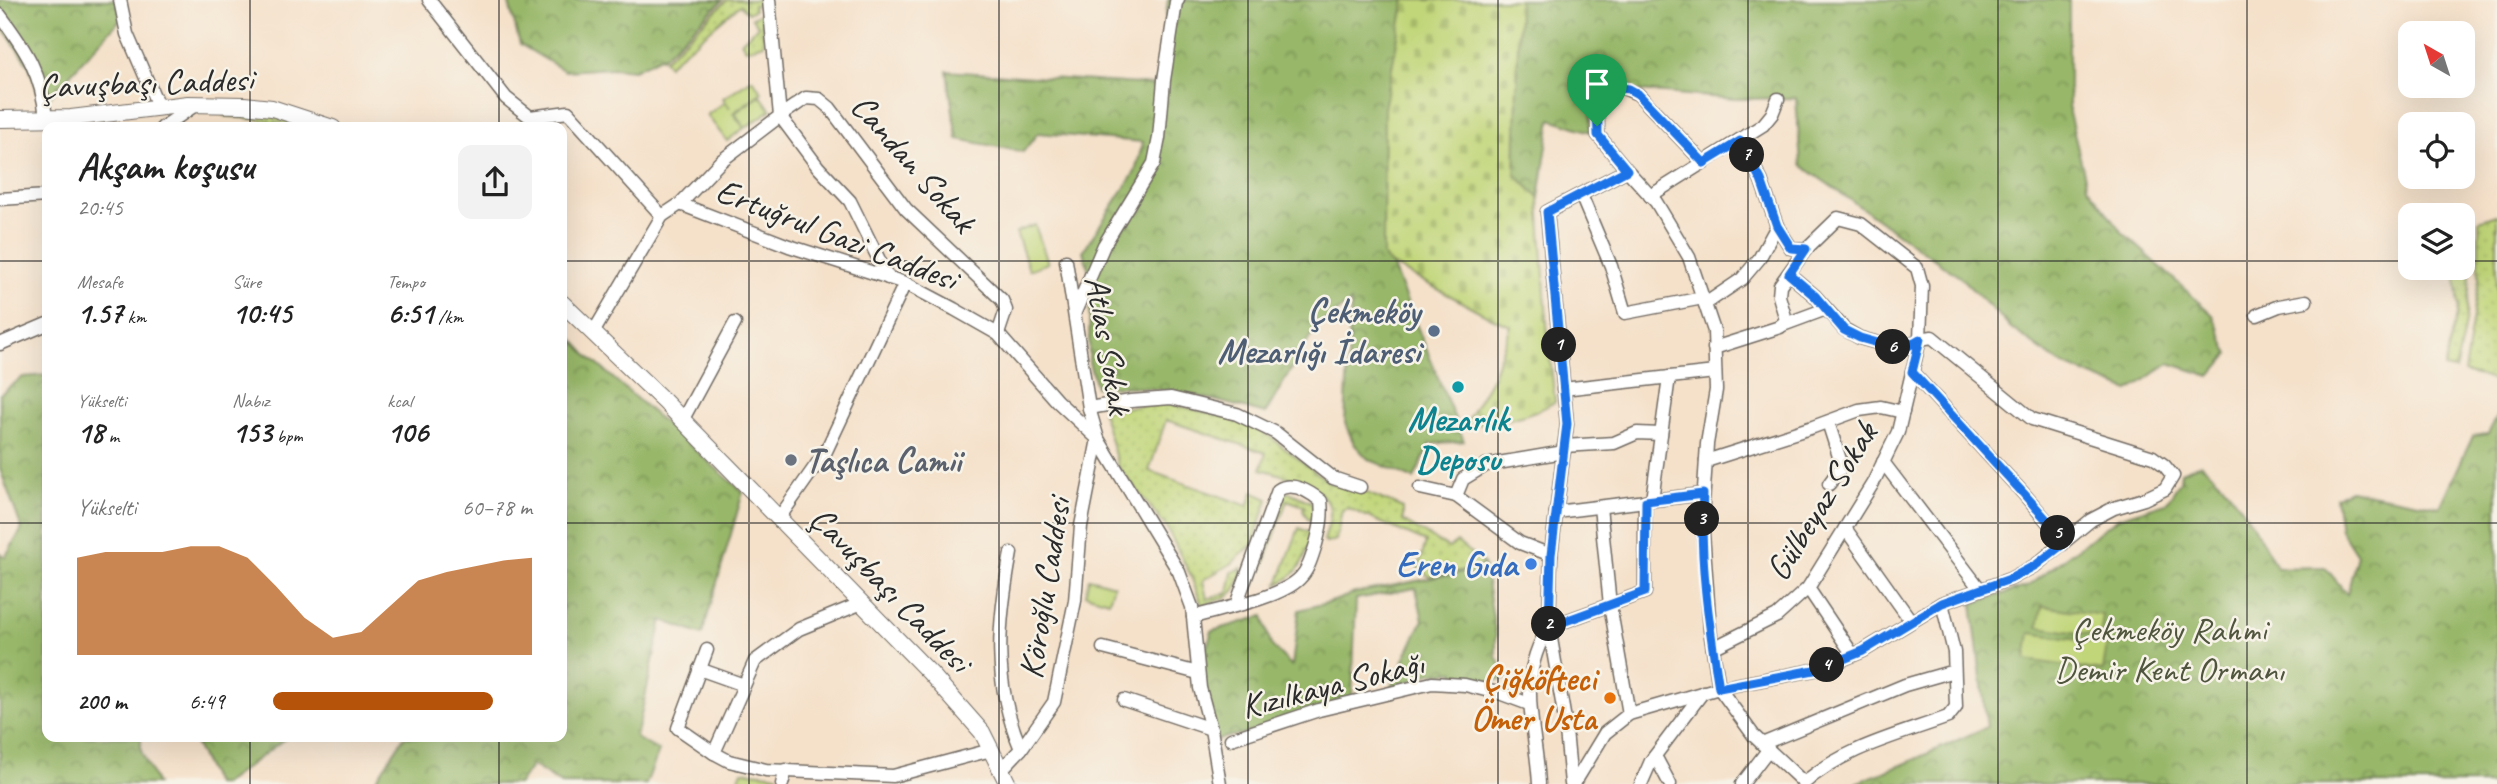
<!DOCTYPE html>
<html lang="tr">
<meta charset="utf-8">
<style>
body{margin:0;font-family:Caveat,sans-serif;background:#f2f2f2;color:#222;height:100vh;display:flex;flex-direction:column;font-size:26px;white-space:nowrap}
*{box-sizing:border-box;margin:0}
p{font-size:23px;color:#767676}
.icon{flex:none;width:38px;height:38px;fill:none;stroke:currentColor;stroke-width:2;stroke-linecap:round;stroke-linejoin:round}
.map{position:relative;flex:1;overflow:hidden}
.side{position:absolute;left:42px;top:122px;width:525px;height:620px;display:flex;flex-direction:column;background:#fff;border-radius:14px;box-shadow:0 7px 28px #0002}
.side>*{flex:none}
.needle{width:46px;rotate:321deg}
.tools{position:absolute;left:2398px;top:21px;display:grid;gap:14px}
.tools a{display:grid;place-items:center;width:77px;height:77px;border-radius:14px;background:#fff;box-shadow:0 7px 28px #0002;font-size:35px}
.pin{position:absolute;display:grid;place-items:center;width:60px;height:60px;color:#fff;margin:-72px -30px;border-radius:50% 50% 50% 0;rotate:-45deg;box-shadow:0 0 7px #0007}
.pin .icon{rotate:45deg}
.km{position:absolute;width:35px;height:35px;margin:-18px;border-radius:50%;background:#222;color:#fff;font-size:19px;line-height:35px;text-align:center}
.round{display:grid;place-items:center;flex:none;width:74px;height:74px;border-radius:14px;background:#f2f2f2}
.head{display:flex;align-items:center;justify-content:space-between;height:119px;padding:0 35px}
h1{font-size:38px;font-weight:700;line-height:52px}
.stats{display:grid;grid-template-columns:repeat(3,1fr);gap:10px;height:119px;padding:7px 35px}
.stats div{display:grid;align-content:center}
.stats b{font-size:30px;font-weight:700}
.stats small{font-size:19px;font-weight:400}
.stats p{font-size:19px}
.chart{height:196px;padding:14px 35px}
.chart p{display:flex;justify-content:space-between}
.chart svg{width:100%;height:126px;margin-top:7px;fill:#b45309;opacity:.7}
ul{padding:0 35px;list-style:none;font-size:23px}
li{display:grid;grid-template-columns:112px 84px 1fr;align-items:center;height:52px}
li i{height:18px;border-radius:9px;background:#b45309}
.map>svg:first-child{display:block}
</style>
<div class="map">
<svg width="2497" height="784" viewBox="0 0 2497 784">
<defs>
<pattern id="grass-dots" width="8" height="8" patternUnits="userSpaceOnUse" patternTransform="scale(1.75)"><rect width="8" height="8" fill="#c1d679"/><path d="M2 2h.1M6 6h.1" fill="none" stroke="#a6b869" stroke-width="1.8" stroke-linecap="round"/></pattern>
<pattern id="forest-crowns" width="20" height="18" patternUnits="userSpaceOnUse" patternTransform="scale(1.75)"><rect width="20" height="18" fill="#98b769"/><path d="M2 6a3 3 0 1 1 6 0M12 15a3 3 0 1 1 6 0" fill="none" stroke="#7c9557"/></pattern>
<pattern id="cemetery-stones" width="16" height="16" patternUnits="userSpaceOnUse" patternTransform="scale(1.75)"><rect width="16" height="16" fill="#c1d679"/><path d="M2 7V4a2 2 0 0 1 4 0v3zM10 15v-3a2 2 0 0 1 4 0v3z" fill="#a6b869"/></pattern>
</defs>
<rect width="100%" height="100%" fill="#f7f3e8"/>
<filter id="ink" filterUnits="userSpaceOnUse"><feTurbulence type="fractalNoise" baseFrequency=".0143" numOctaves="2"/><feDisplacementMap in="SourceGraphic" scale="14" xChannelSelector="R" yChannelSelector="G"/><feConvolveMatrix kernelMatrix="1 2 1 2 8 2 1 2 1" color-interpolation-filters="sRGB"/></filter>
<filter id="wash" filterUnits="userSpaceOnUse"><feTurbulence type="fractalNoise" baseFrequency=".00686" numOctaves="4" result="noise"/><feDisplacementMap in="SourceGraphic" scale="28" xChannelSelector="R" yChannelSelector="G"/><feGaussianBlur stdDeviation="1.57" result="paint"/><feColorMatrix in="noise" values="0 0 0 0 0 0 0 0 0 0 0 0 0 0 0 0 0 1.4 0 .05"/><feComposite in="paint" operator="in"/></filter>
<g filter="url(#wash)">
<rect width="100%" height="100%" fill="#f5e1ca"/>
<!-- grass -->
<g fill="url(#grass-dots)" stroke="#768052" stroke-width="2">
<polygon points="727,0 760,0 760,5 753,5 754,10 748,13 740,5 668,65 664,60"/>
<polygon points="761,13 764,44 746,49 741,42 758,26 752,18"/>
<polygon points="225,113 266,115 316,128 301,128 275,122 272,127 270,127 270,121 224,116"/>
<polygon points="2497,215 2497,381 2464,372 2479,279 2479,221"/>
<path d="M2462,230C2481,249 2462,344 2455,370L2444,368L2459,307L2455,268H2462Z"/>
<path d="M1167,403L1229,418L1262,431L1330,483L1367,493L1403,508V521L1449,548L1457,542L1483,563L1478,567L1430,577L1418,568L1426,542L1348,508L1342,510L1336,540L1326,543L1324,541C1326,531 1332,520 1330,509C1326,485 1281,475 1261,469L1266,453L1166,420L1149,471L1248,506L1253,492L1268,499L1253,544L1231,564L1203,580L1207,599L1228,593L1232,572L1242,568C1240,596 1225,599 1202,605L1190,574L1167,528L1118,466L1102,410Z"/>
<polygon points="1289,492 1311,502 1316,516 1309,520 1303,511 1304,506 1287,500 1263,568 1260,567 1254,585 1252,580 1282,499 1284,494"/>
<path d="M1299,528L1311,533L1312,538C1303,560 1301,574 1278,584Z"/>
</g>
<!-- forest -->
<g fill="url(#forest-crowns)" stroke="#62714a" stroke-width="2">
<polygon points="0,0 116,0 121,19 42,105 29,66 0,24"/>
<polygon points="508,0 723,0 662,58 660,57 634,70 613,68 565,71 520,44"/>
<path d="M1168,0H1405L1384,109L1383,256L1392,265L1464,441L1430,444L1414,479L1368,459L1354,444L1345,423L1351,302L1316,327L1265,414C1207,397 1157,384 1096,387L1089,362L1090,274L1083,251L1135,172L1143,142L1038,133L1023,152L957,139L947,71L1154,85L1159,75Z"/>
<polygon points="1519,0 2069,0 2069,113 2087,186 2121,231 2213,315 2229,354 2210,376 2169,363 2129,391 2060,363 2011,328 1961,278 1801,165 1796,98 1734,99 1594,87 1590,132 1551,119 1539,198 1515,174"/>
<polygon points="562,327 588,356 743,492 702,635 662,620 636,738 659,751 646,784 561,784 532,765 519,784 373,784 404,737 562,737"/>
<polygon points="47,375 47,737 141,737 141,751 157,784 0,784 0,553 5,557 22,529 0,469 0,394 23,377"/>
<path d="M2497,416V784H1853L1902,765L1987,727L1972,604L2028,586L2118,518L2166,503L2180,482L2181,472L2201,464C2236,491 2256,530 2277,568L2325,567L2347,594L2357,555L2341,530L2336,497L2350,490L2440,507L2473,436L2488,434Z"/>
<polygon points="1484,564 1496,636 1496,657 1510,678 1491,681 1455,676 1455,672 1430,673 1390,689 1423,620 1416,588 1356,599 1352,699 1251,732 1213,740 1198,673 1212,631 1263,616 1271,645 1292,666 1299,610 1334,601 1355,593 1478,569"/>
<polygon points="192,737 285,737 286,738 224,784 215,784"/>
</g>
<!-- cemetery -->
<path fill="url(#cemetery-stones)" stroke="#768052" stroke-width="2" d="M1405,0H1519L1515,174L1539,198L1548,339L1555,402C1528,418 1496,422 1464,426L1493,376L1511,326L1496,320L1392,265L1383,256L1384,109Z"/>
<!-- green -->
<g fill="#c1d679" stroke="#768052" stroke-width="2">
<polygon points="752,79 762,92 733,113 744,128 727,141 707,115 725,102 730,108 723,98"/>
<polygon points="760,95 771,110 745,128 735,113"/>
<polygon points="1035,225 1048,263 1029,270 1016,232"/>
<polygon points="1089,578 1114,585 1109,601 1085,594"/>
<polygon points="2042,606 2103,615 2100,636 2038,627"/>
<polygon points="2030,633 2107,644 2103,671 2026,660"/>
<polygon points="742,771 778,775 778,784 737,784"/>
</g>
</g>
<g filter="url(#ink)">
<g fill="none" stroke-linecap="round" stroke-linejoin="round">
<!-- minor casing -->
<g stroke="#726b63" stroke-width="15">
<g id="minor">
<polyline points="120,0 127,34 159,108"/>
<polyline points="429,0 506,98 530,117 568,112 662,216"/>
<path d="M0,15C26,50 42,74 46,118"/>
<polyline points="162,128 195,105"/>
<polyline points="1627,170 1598,135 1597,90 1606,86 1623,88 1638,94 1704,163"/>
<polyline points="1581,195 1611,266 1625,313 1703,298"/>
<polyline points="1650,196 1763,125 1772,114 1778,99"/>
<polyline points="0,199 47,196"/>
<polyline points="680,204 789,246 905,283 954,309 998,334 1057,401 1098,439 1179,572 1192,607 1200,688 1211,729 1220,784"/>
<polyline points="888,278 850,201 818,167 780,116 806,98 819,99 830,108 906,209 1002,300 1006,310 998,334"/>
<polyline points="1705,304 1742,279 1759,259 1777,226"/>
<polyline points="1075,312 1104,245 1154,163 1159,138 1164,80 1176,2 1178,0"/>
<polyline points="2257,315 2279,306 2306,301"/>
<polyline points="1780,326 1826,309"/>
<polyline points="593,333 662,216 680,204 721,161 780,116 769,0"/>
<polyline points="0,344 47,324"/>
<polyline points="1714,348 1780,327 1786,320 1779,296 1780,285 1806,249"/>
<polyline points="1912,372 2024,494 2058,534 2063,544"/>
<polyline points="1563,389 1715,372"/>
<polyline points="1089,408 1131,401 1171,398 1237,414 1276,433 1333,478 1360,487"/>
<polyline points="683,419 735,323"/>
<polyline points="1828,422 1842,466 1829,484"/>
<polyline points="1564,446 1614,443 1637,433 1661,434"/>
<polyline points="1706,461 1813,427 1859,410 1881,407 1903,412"/>
<polyline points="1883,462 1980,589"/>
<polyline points="1420,488 1456,496"/>
<polyline points="1652,500 1669,377"/>
<polyline points="1600,507 1610,605 1629,714"/>
<polyline points="1556,512 1703,494"/>
<polyline points="779,518 826,451 905,283"/>
<polyline points="1845,528 1911,621"/>
<path d="M1011,553C998,622 992,682 1021,749"/>
<polyline points="1551,555 1520,543 1456,496 1463,479 1486,465 1564,452"/>
<polyline points="1808,588 1853,655"/>
<polyline points="862,603 799,629 755,661 714,753 729,761 766,770 893,776 991,750"/>
<path d="M1193,617C1221,609 1281,598 1300,578C1309,569 1312,556 1316,544C1320,529 1323,517 1321,501C1310,492 1292,481 1278,490L1236,605"/>
<polyline points="1549,627 1645,592 1645,501"/>
<polyline points="1103,648 1198,673"/>
<polyline points="1713,648 1777,616 1808,588 1873,483 1898,432 1920,339 1922,286 1917,268 1861,224 1838,218 1806,249 1791,248 1777,226 1761,180 1740,141"/>
<polyline points="707,650 678,728 714,753"/>
<polyline points="699,669 744,685"/>
<polyline points="1124,700 1211,729"/>
<polyline points="1231,739 1319,710 1432,683 1465,685 1502,694 1529,704"/>
<polyline points="1762,744 1905,685 1954,671"/>
<polyline points="1655,756 1670,784"/>
<polyline points="1001,770 1021,749 1054,702 1075,601 1081,526 1098,439 1089,408 1066,261"/>
<polyline points="782,784 786,770"/>
<path d="M1539,784C1536,725 1515,680 1549,627"/>
<polyline points="1571,784 1565,720 1549,627 1551,555 1567,424 1547,212 1627,170 1656,202 1689,257 1714,331 1716,390 1707,444 1702,519 1710,630 1719,688 1754,736 1804,783"/>
<polyline points="1574,784 1605,733 1629,714 1719,688 1819,669 1863,651 1942,603 2010,579 2036,565 2091,520 2114,508 2144,499 2165,489 2173,476 2164,465 2153,457 2032,419 1932,337 1920,339 1908,347 1892,347 1860,338 1844,329 1815,296 1789,274"/>
<polyline points="1641,784 1651,761 1703,692"/>
<polyline points="1742,784 1768,750"/>
<path d="M1803,784C1843,748 1899,735 1948,717L1956,707L1954,652L1942,603"/>
</g>
</g>
<!-- major casing -->
<g stroke="#726b63" stroke-width="18">
<g id="major">
<polyline points="0,119 71,118 188,104 244,105 272,108 333,128"/>
<polyline points="562,303 664,401 930,673 982,732 1008,784"/>
</g>
</g>
<!-- minor -->
<use href="#minor" stroke="#fff" stroke-width="12"/>
<!-- major -->
<use href="#major" stroke="#fff" stroke-width="16"/>
</g>
</g>
<g fill="none" stroke-linecap="round" stroke-linejoin="round" filter="url(#ink)">
<!-- route casing -->
<g stroke="#fff" stroke-width="14">
<path id="route" d="M1606,86L1629,89L1638,94L1704,163L1740,141L1761,180L1777,226L1791,248L1806,249L1789,274L1815,296L1844,330L1860,338L1892,347L1908,346L1920,339L1912,372L2024,494L2059,534L2063,544L2036,565L2010,579L1942,603L1863,651L1819,669L1719,688C1709,625 1699,558 1703,494L1646,501L1645,592L1549,627L1551,555L1567,424L1547,212L1627,170L1598,135L1597,90Z"/>
</g>
<!-- route -->
<use href="#route" stroke="#1a73e8" stroke-width="9"/>
</g>
<!-- grid -->
<path fill="none" stroke="#2b2b2b" stroke-width="2" stroke-opacity="0.55" d="M250,0V128M499,0V128M749,0V784M999,0V784M1248,0V784M1498,0V784M1748,0V784M1998,0V784M2247,0V784M0,261H47M562,261H2410M2462,261H2497M0,523H47M562,523H2497M250,737V784M499,737V784"/>
<!-- markers -->
<circle fill="#5c6f8a" stroke="#f7f3e8" stroke-width="2.5" cx="1434" cy="331" r="7"/>
<circle fill="#0f9aa8" stroke="#f7f3e8" stroke-width="2.5" cx="1458" cy="387" r="7"/>
<circle fill="#6b7280" stroke="#f7f3e8" stroke-width="2.5" cx="791" cy="460" r="7"/>
<circle fill="#3f7fe0" stroke="#f7f3e8" stroke-width="2.5" cx="1531" cy="564" r="7"/>
<circle fill="#e8710a" stroke="#f7f3e8" stroke-width="2.5" cx="1610" cy="698" r="7"/>
<g text-anchor="middle" stroke-width="5" stroke-linejoin="round" paint-order="stroke">
<!-- street labels -->
<g font-size="35" fill="#2b2b2b" stroke="#f7f3e8">
<text transform="translate(146 82) rotate(-2)" y="12">Çavuşbaşı Caddesi</text>
<text transform="translate(914 163) rotate(49)" y="12">Candan Sokak</text>
<text transform="translate(837 234) rotate(21)" y="12">Ertuğrul Gazi Caddesi</text>
<text transform="translate(1109 345) rotate(80)" y="12">Atlas Sokak</text>
<text transform="translate(1821 501) rotate(-58)" y="12">Gülbeyaz Sokak</text>
<text transform="translate(1044 588) rotate(-81)" y="12">Köroğlu Caddesi</text>
<text transform="translate(891 589) rotate(46)" y="12">Çavuşbaşı Caddesi</text>
<text transform="translate(1332 684) rotate(-14)" y="12">Kızılkaya Sokağı</text>
</g>
<!-- service labels -->
<g font-size="35" font-weight="bold" fill="#4e5e75" stroke="#f7f3e8" text-anchor="end">
<text x="1420" y="323">Çekmeköy<tspan x="1420" dy="40">Mezarlığı İdaresi</tspan></text>
</g>
<!-- culture labels -->
<g font-size="35" font-weight="bold" fill="#0d838f" stroke="#f7f3e8">
<text x="1458" y="431">Mezarlık<tspan x="1458" dy="40">Deposu</tspan></text>
</g>
<!-- worship labels -->
<g font-size="35" font-weight="bold" fill="#5b616d" stroke="#f7f3e8" text-anchor="start">
<text x="805" y="472">Taşlıca Camii</text>
</g>
<!-- shop labels -->
<g font-size="35" font-weight="bold" fill="#366cbe" stroke="#f7f3e8" text-anchor="end">
<text x="1517" y="576">Eren Gıda</text>
</g>
<!-- park labels -->
<g font-size="35" fill="#50563e" stroke="#f7f3e8">
<text x="2169" y="641">Çekmeköy Rahmi<tspan x="2169" dy="40">Demir Kent Ormanı</tspan></text>
</g>
<!-- food labels -->
<g font-size="35" font-weight="bold" fill="#c56008" stroke="#f7f3e8" text-anchor="end">
<text x="1596" y="690">Çiğköfteci<tspan x="1596" dy="40">Ömer Usta</tspan></text>
</g>
</g>
</svg>
<div class="tools">
<a><svg class="needle" viewBox="-14 -14 28 28"><path d="M0-13l5 13h-10z" fill="#e53935"/><path d="M0 13l5-13h-10z" fill="#767676"/></svg></a>
<a><svg class="icon" aria-label="locate" viewBox="0 0 24 24"><circle cx="12" cy="12" r="6"/><path d="M12 2v4M12 18v4M2 12h4M18 12h4"/></svg></a>
<a><svg class="icon" aria-label="layers" viewBox="0 0 24 24"><path d="M12 4l9 5-9 5-9-5zM3 14l9 5 9-5"/></svg></a>
</div>
<div class="pin" style="left:1597px;top:126px;background:#1e9e55"><svg class="icon" aria-label="arrive" viewBox="0 0 24 24"><path d="M6 21V4h12l-3 4 3 4H6"/></svg></div>
<b class="km" style="left:1559px;top:345px">1</b>
<b class="km" style="left:1549px;top:624px">2</b>
<b class="km" style="left:1702px;top:519px">3</b>
<b class="km" style="left:1827px;top:665px">4</b>
<b class="km" style="left:2058px;top:533px">5</b>
<b class="km" style="left:1893px;top:347px">6</b>
<b class="km" style="left:1747px;top:155px">7</b>
<section class="side">
<div class="head"><div><h1>Akşam koşusu</h1><p>20:45</p></div><a class="round"><svg class="icon" aria-label="share" viewBox="0 0 24 24"><path d="M12 15V3M7 8l5-5 5 5M5 13v7h14v-7"/></svg></a></div>
<div class="stats">
<div><p>Mesafe</p><b>1.57<small> km</small></b></div>
<div><p>Süre</p><b>10:45</b></div>
<div><p>Tempo</p><b>6:51<small> /km</small></b></div>
</div>
<div class="stats">
<div><p>Yükselti</p><b>18<small> m</small></b></div>
<div><p>Nabız</p><b>153<small> bpm</small></b></div>
<div><p>kcal</p><b>106</b></div>
</div>
<div class="chart"><p><span>Yükselti</span>60–78 m</p>
<svg viewBox="0 0 160 44" preserveAspectRatio="none"><path d="M0 44V10L10 8L20 8L30 8L40 6L50 6L60 10L70 20L80 31L90 38L100 36L110 27L120 18L130 15L140 13L150 11L160 10V44z"/></svg>
</div>
<ul>
<li><b>200 m</b>6:49<i style="width:85%"></i></li>
</ul>
</section>
</div>
